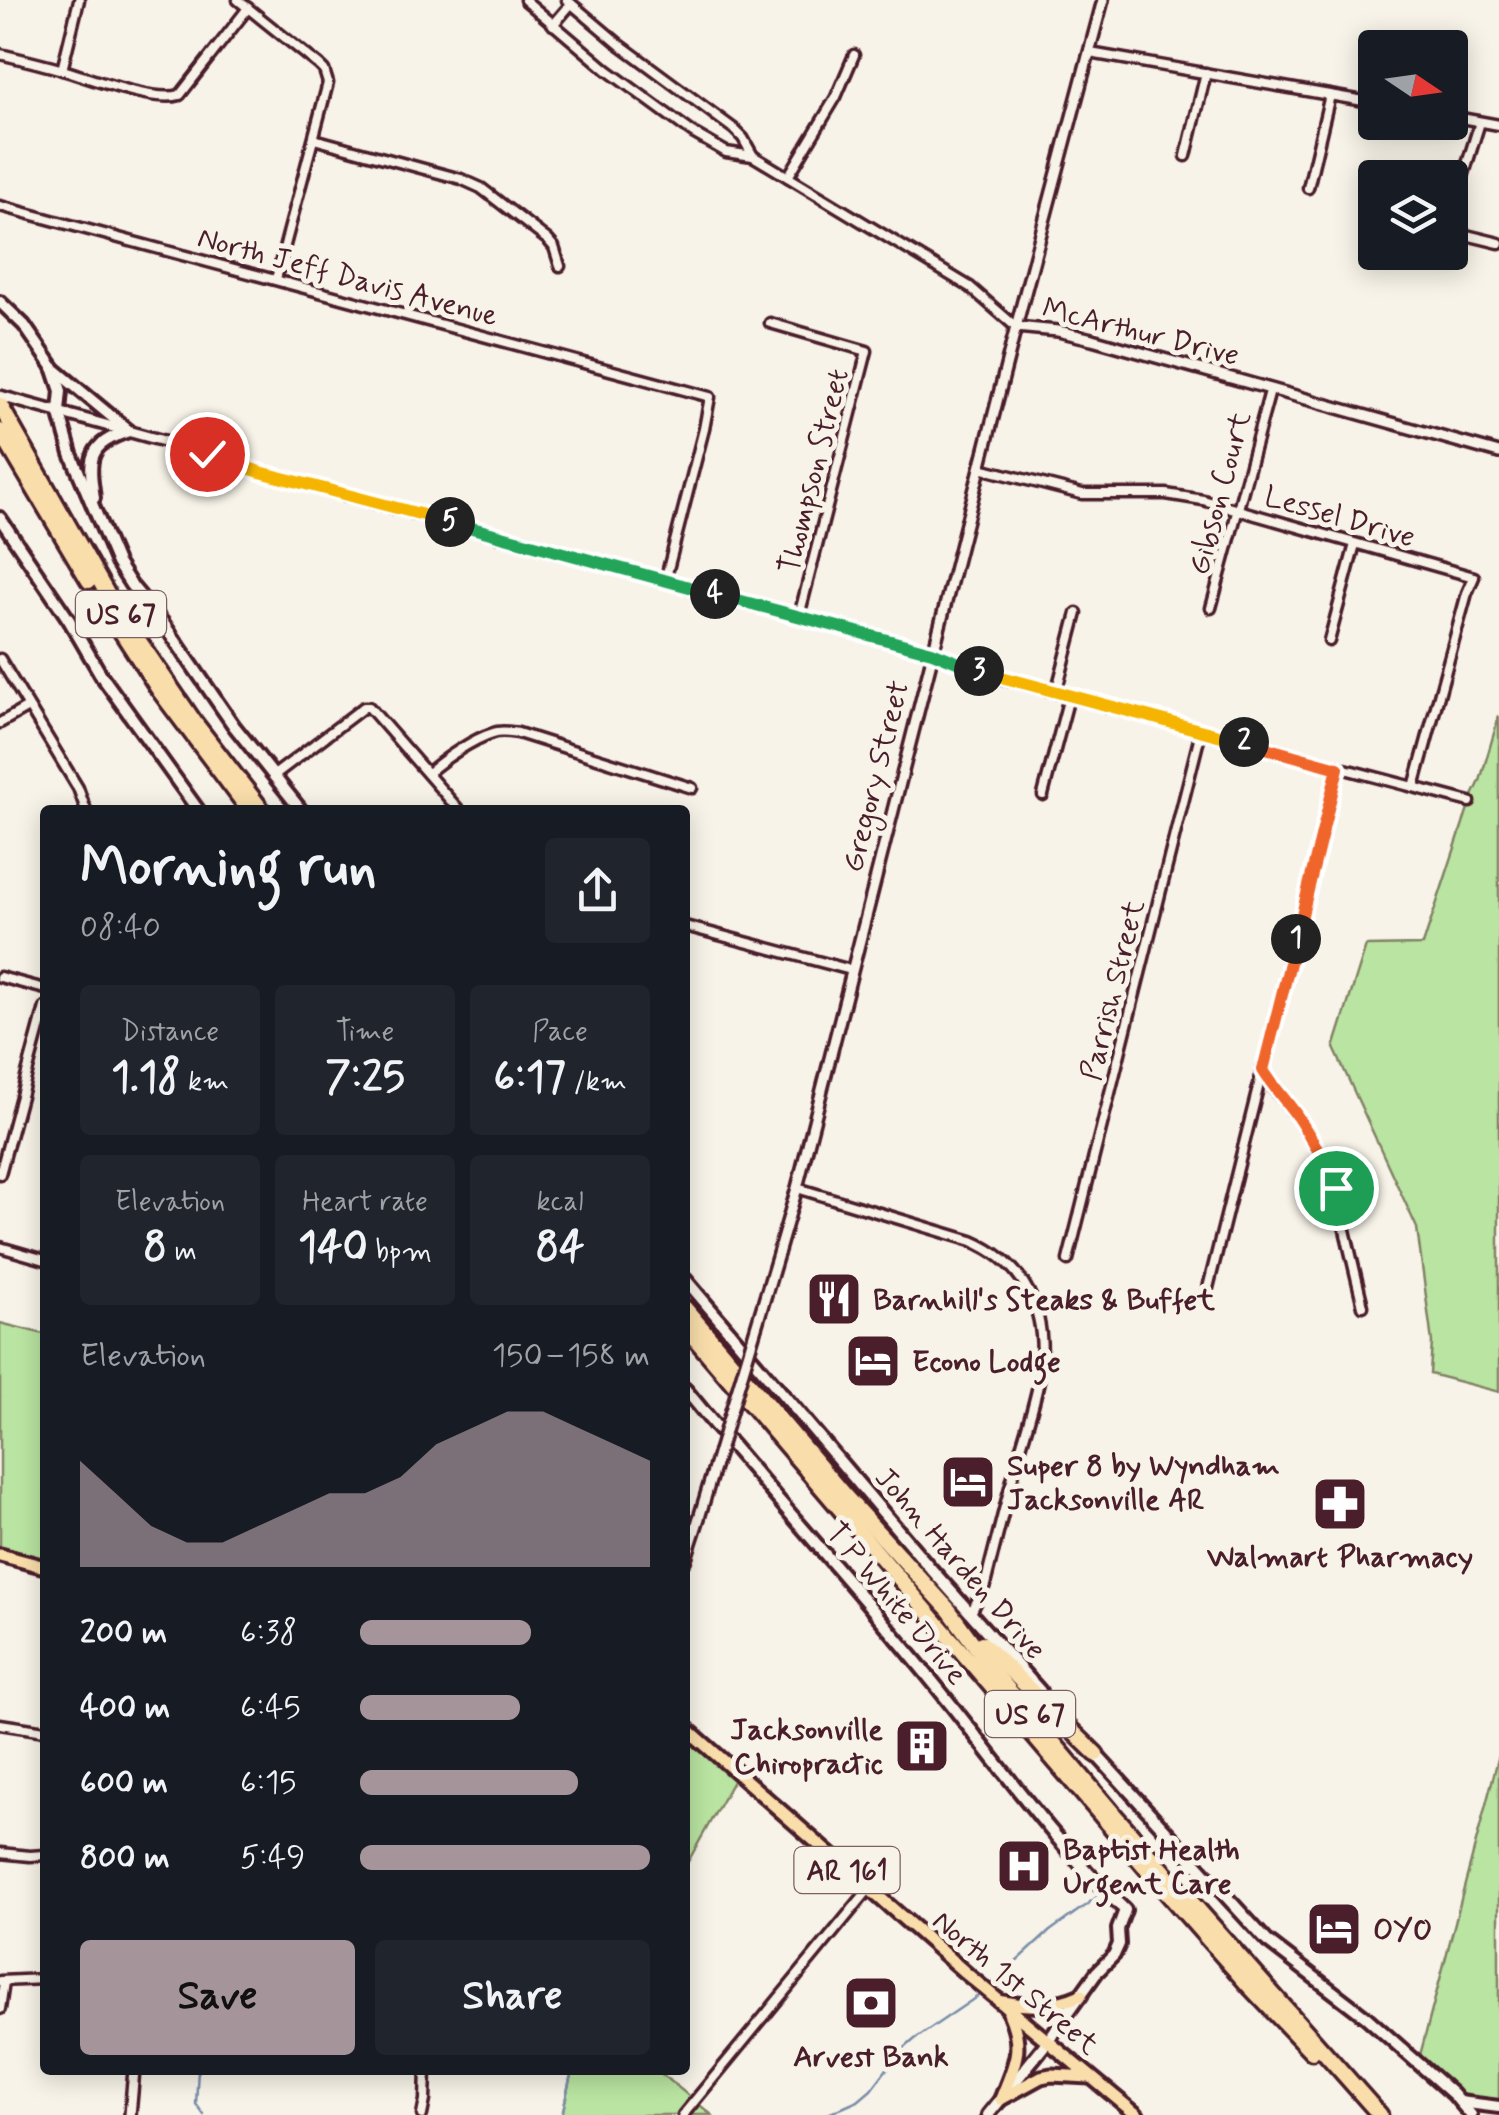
<!DOCTYPE html>
<meta charset="utf-8">
<style>
body{margin:0;font-family:Mynerve,sans-serif;background:#20242c;color:#f1f3f6;height:100vh;display:flex;flex-direction:column;font-size:38px;white-space:nowrap}
*{box-sizing:border-box;margin:0}
p{font-size:32px;color:#9ea1a6}
.icon{flex:none;width:55px;height:55px;fill:none;stroke:currentColor;stroke-width:2;stroke-linecap:round;stroke-linejoin:round}
.map{position:relative;flex:1;overflow:hidden}
.panel{position:absolute;left:40px;top:805px;width:650px;height:1270px;display:flex;flex-direction:column;background:#171b24;border-radius:10px;box-shadow:0 5px 25px #0003}
.panel>*{flex:none}
.needle{width:65px;rotate:103deg}
.buttons{position:absolute;left:1358px;top:30px;display:grid;gap:20px}
.buttons a{display:grid;place-items:center;width:110px;height:110px;border-radius:10px;background:#171b24;box-shadow:0 5px 25px #0003;font-size:50px}
.pin{position:absolute;display:grid;place-items:center;width:85px;height:85px;color:#fff;margin:-42px;border:5px solid #fff;border-radius:50%;box-shadow:0 2px 10px #0007}
.km{position:absolute;width:50px;height:50px;margin:-25px;border-radius:50%;background:#222;color:#fff;font-size:28px;line-height:50px;text-align:center}
.round{display:grid;place-items:center;flex:none;width:105px;height:105px;border-radius:10px;background:#20242c}
.overview{display:flex;align-items:center;justify-content:space-between;height:170px;padding:0 40px}
h1{font-size:55px;font-weight:700;line-height:75px}
.stats{display:grid;grid-template-columns:repeat(3,1fr);gap:15px;height:170px;padding:10px 40px}
.stats div{display:grid;align-content:center;border-radius:10px;background:#20242c;text-align:center}
.stats b{font-size:42px;font-weight:700}
.stats small{font-size:28px;font-weight:400}
.stats p{font-size:28px}
.chart{height:280px;padding:20px 40px}
.chart p{display:flex;justify-content:space-between}
.chart svg{width:100%;height:180px;margin-top:10px;fill:#a6949b;opacity:.7}
.primary-button{display:flex;gap:20px;margin-top:auto;padding:20px 40px}
.primary-button a{flex:1;height:115px;border-radius:10px;background:#a6949b;color:#111;font-size:40px;font-weight:700;line-height:115px;text-align:center}
.primary-button a+a{background:#20242c;color:#f1f3f6}
ul{padding:0 40px;list-style:none;font-size:32px}
li{display:grid;grid-template-columns:160px 120px 1fr;align-items:center;height:75px}
li i{height:25px;border-radius:12px;background:#a6949b}
.map>svg:first-child{display:block}
</style>
<div class="map">
<svg width="1499" height="2115" viewBox="0 0 1499 2115">
<rect width="100%" height="100%" fill="#f7f3e8"/>
<filter id="ink" filterUnits="userSpaceOnUse"><feTurbulence type="fractalNoise" baseFrequency=".01" numOctaves="2"/><feDisplacementMap in="SourceGraphic" scale="20" xChannelSelector="R" yChannelSelector="G"/><feConvolveMatrix kernelMatrix="1 2 1 2 8 2 1 2 1" color-interpolation-filters="sRGB"/></filter>
<g filter="url(#ink)">
<!-- green -->
<g fill="#b9e4a1" stroke="#828266" stroke-width="2.5">
<polygon points="1499,716 1499,1392 1430,1374 1432,1342 1417,1228 1334,1048 1366,946 1423,945 1470,802 1480,781"/>
<polygon points="0,1323 44,1334 45,1332 45,1567 0,1555"/>
<polygon points="685,1727 738,1772 685,1867"/>
<polygon points="1499,1755 1499,2108 1460,2102 1418,2063"/>
<polygon points="572,2070 657,2070 712,2115 562,2115"/>
</g>
<g fill="none" stroke-linecap="round" stroke-linejoin="round">
<!-- stream -->
<g stroke="#7a8da8" stroke-width="2.5">
<polyline points="991,1985 1050,1931 1104,1892"/>
<polyline points="198,2070 196,2104 204,2115"/>
<polyline points="562,2115 572,2070"/>
<polyline points="826,2115 858,2101 871,2090 899,2053 915,2039 981,1994"/>
</g>
<!-- minor casing -->
<g stroke="#4a1f2b" stroke-width="15">
<g id="minor">
<polyline points="238,0 319,65 324,70 328,83 276,279"/>
<polyline points="525,0 607,70 693,133 726,152 753,156 970,287 1016,327"/>
<polyline points="567,0 619,44 734,129 743,138 753,156"/>
<polyline points="553,25 571,4"/>
<polyline points="1090,53 1375,103"/>
<path d="M0,54C21,59 42,64 63,70C90,78 154,103 180,95L248,8"/>
<polyline points="62,70 79,0"/>
<polyline points="1450,116 1499,125"/>
<polyline points="314,139 461,179 481,188 548,240 554,247 560,266"/>
<polyline points="1186,156 1206,73"/>
<polyline points="788,177 836,97 854,55"/>
<polyline points="1308,188 1330,95"/>
<polyline points="0,206 710,397 704,429 665,581"/>
<polyline points="1450,219 1480,122"/>
<polyline points="1450,231 1499,243"/>
<polyline points="770,323 867,351 799,616"/>
<polyline points="980,468 1082,494 1166,494 1203,500 1474,577 1467,593 1414,787"/>
<polyline points="1211,608 1270,391"/>
<polyline points="1329,641 1355,544"/>
<polyline points="932,652 975,670 1004,679 1470,802"/>
<polyline points="0,659 78,788 86,810"/>
<polyline points="1056,693 1077,613"/>
<polyline points="0,723 28,707"/>
<path d="M428,773C444,759 473,739 493,733C501,730 510,732 518,733L692,788"/>
<polyline points="273,776 364,707 369,707 459,810"/>
<polyline points="1043,795 1069,697"/>
<polyline points="685,926 851,970"/>
<polyline points="0,977 45,989"/>
<polyline points="1263,1070 1273,1088 1296,1116 1332,1175 1363,1306"/>
<polyline points="0,1174 45,1007"/>
<path d="M797,1188L972,1241C1026,1264 1046,1311 1041,1367C1039,1394 1023,1437 1016,1465C1005,1505 995,1545 985,1585L971,1613"/>
<polyline points="0,1247 45,1260"/>
<polyline points="1068,1260 1201,731"/>
<polyline points="1207,1292 1338,768"/>
<polyline points="0,1724 45,1731"/>
<polyline points="0,1853 30,1856 45,1855"/>
<polyline points="0,1981 45,1979"/>
<polyline points="0,2009 4,1982"/>
<polyline points="422,2115 425,2100 426,2070"/>
<polyline points="683,2115 869,1889"/>
</g>
</g>
<!-- tertiary casing -->
<g stroke="#4a1f2b" stroke-width="16">
<g id="tertiary">
<polyline points="1016,327 1058,331 1092,339 1499,453"/>
<polyline points="0,396 171,443 260,472 932,652"/>
<polyline points="778,1254 797,1188 1016,327 1103,0"/>
<polyline points="685,1561 699,1518"/>
<polyline points="130,2115 134,2070"/>
</g>
</g>
<!-- secondary casing -->
<g stroke="#4a1f2b" stroke-width="18">
<g id="secondary">
<polyline points="0,302 24,325 53,367 61,391 59,411 71,454 117,563 131,585 163,623 234,726 301,810"/>
<polyline points="53,368 129,431"/>
<path d="M94,498C88,458 88,444 129,431"/>
<polyline points="0,518 69,620 101,675 198,810"/>
<polyline points="685,1279 932,1570 1040,1691"/>
<path d="M685,1389C764,1486 849,1579 928,1676C992,1754 1051,1840 1125,1910L1118,1929L1119,1944L1114,1955L1097,1972L1047,2042L988,2115"/>
<polyline points="1091,1749 1267,1941 1366,2017 1453,2094 1471,2115"/>
<polyline points="1460,2102 1499,2107"/>
</g>
</g>
<!-- primary casing -->
<g stroke="#4a1f2b" stroke-width="19">
<g id="primary">
<polyline points="0,1555 45,1567"/>
<polyline points="685,1727 968,1975 1137,2115"/>
<path d="M1003,2002C1031,2007 1054,2007 1081,1995"/>
<path d="M1001,2099C1014,2065 1025,2049 1009,2013"/>
<polyline points="1001,2099 1041,2077 1051,2075 1090,2077"/>
</g>
</g>
<!-- motorway casing -->
<g stroke="#4a1f2b" stroke-width="21">
<g id="motorway">
<polyline points="0,405 109,597 195,723 262,810"/>
<polyline points="0,431 89,581"/>
<polyline points="106,608 159,690 249,810"/>
<polyline points="685,1308 845,1496 949,1610 997,1676 1117,1818 1380,2115"/>
<polyline points="685,1327 1169,1895 1251,1988 1312,2052"/>
<polyline points="982,1643 1096,1754"/>
</g>
</g>
<!-- minor -->
<use href="#minor" stroke="#f7f3e8" stroke-width="8"/>
<!-- tertiary -->
<use href="#tertiary" stroke="#f7f3e8" stroke-width="9"/>
<!-- secondary -->
<use href="#secondary" stroke="#f7f3e8" stroke-width="10"/>
<!-- primary -->
<use href="#primary" stroke="#f9deab" stroke-width="11"/>
<!-- motorway -->
<use href="#motorway" stroke="#f9deab" stroke-width="14"/>
<!-- tertiary-bridge casing -->
<g stroke="#4a1f2b" stroke-width="16" stroke-linecap="butt">
<polyline id="tertiary-bridge" points="699,1518 778,1254"/>
</g>
<!-- tertiary-bridge -->
<use href="#tertiary-bridge" stroke="#f7f3e8" stroke-width="9"/>
</g>
</g>
<g fill="none" stroke-linecap="round" stroke-linejoin="round" filter="url(#ink)">
<!-- split-1 casing -->
<g stroke="#fff" stroke-width="20">
<path id="split-1" d="M1296,939L1263,1070C1273,1087 1286,1100 1297,1116C1312,1139 1327,1163 1336,1188"/>
</g>
<!-- split-2 casing -->
<g stroke="#fff" stroke-width="20">
<polyline id="split-2" points="1244,742 1338,768 1296,939"/>
</g>
<!-- split-3 casing -->
<g stroke="#fff" stroke-width="20">
<polyline id="split-3" points="979,671 1244,742"/>
</g>
<!-- split-4 casing -->
<g stroke="#fff" stroke-width="20">
<polyline id="split-4" points="715,594 932,652 979,671"/>
</g>
<!-- split-5 casing -->
<g stroke="#fff" stroke-width="20">
<polyline id="split-5" points="450,522 715,594"/>
</g>
<!-- split-6 casing -->
<g stroke="#fff" stroke-width="20">
<polyline id="split-6" points="207,454 260,472 450,522"/>
</g>
<!-- split-1 -->
<use href="#split-1" stroke="#f0652b" stroke-width="12"/>
<!-- split-2 -->
<use href="#split-2" stroke="#f0652b" stroke-width="12"/>
<!-- split-3 -->
<use href="#split-3" stroke="#f5b400" stroke-width="12"/>
<!-- split-4 -->
<use href="#split-4" stroke="#22a559" stroke-width="12"/>
<!-- split-5 -->
<use href="#split-5" stroke="#22a559" stroke-width="12"/>
<!-- split-6 -->
<use href="#split-6" stroke="#f5b400" stroke-width="12"/>
</g>
<!-- icons -->
<defs>
<g id="restaurant-square" transform="scale(2.875)"><rect x="-9" y="-9" width="18" height="18" rx="4" fill="#4a1f2b" stroke="#f7f3e8"/><path d="M-5-6h1v4h1v-4h1v4h1v-4h1v5L-1.5 .5V6h-2V.5L-5-1ZM5-6V6H3V1.5H1.5Q1.5-4 5-6Z" fill="#fff"/></g>
<g id="hotel-square" transform="scale(2.875)"><rect x="-9" y="-9" width="18" height="18" rx="4" fill="#4a1f2b" stroke="#f7f3e8"/><path d="M-6-4.5h1.5V1H6V5H4.5V3h-9V5H-6ZM-4 0a1.8 1.8 0 1 1 3.6 0ZM.5 0V-2.5h3Q6-2.5 6 0Z" fill="#fff"/></g>
<g id="pharmacy-square" transform="scale(2.875)"><rect x="-9" y="-9" width="18" height="18" rx="4" fill="#4a1f2b" stroke="#f7f3e8"/><path d="M-2-6h4v4h4v4h-4v4h-4v-4h-4v-4h4Z" fill="#fff"/></g>
<g id="building-square" transform="scale(2.875)"><rect x="-9" y="-9" width="18" height="18" rx="4" fill="#4a1f2b" stroke="#f7f3e8"/><path d="M-4-6H4V6H1V3H-1V6H-4ZM-2.5-4.3h1.7v1.8h-1.7ZM.8-4.3h1.7v1.8H.8ZM-2.5-1h1.7V.8h-1.7ZM.8-1h1.7V.8H.8Z" fill="#fff"/></g>
<g id="hospital-square" transform="scale(2.875)"><rect x="-9" y="-9" width="18" height="18" rx="4" fill="#4a1f2b" stroke="#f7f3e8"/><path d="M-5-5h3v3.5h4V-5h3V5h-3V1.5h-4V5h-3Z" fill="#fff"/></g>
<g id="bank-square" transform="scale(2.875)"><rect x="-9" y="-9" width="18" height="18" rx="4" fill="#4a1f2b" stroke="#f7f3e8"/><path d="M-6-4H6V4H-6ZM0-2.3a2.3 2.3 0 1 0 0 4.6a2.3 2.3 0 1 0 0-4.6Z" fill="#fff"/></g>
</defs>
<g fill-rule="evenodd">
<use href="#restaurant-square" x="834" y="1299"/>
<use href="#hotel-square" x="873" y="1361"/>
<use href="#hotel-square" x="968" y="1482"/>
<use href="#pharmacy-square" x="1340" y="1504"/>
<use href="#building-square" x="922" y="1746"/>
<use href="#hospital-square" x="1024" y="1866"/>
<use href="#hotel-square" x="1334" y="1929"/>
<use href="#bank-square" x="871" y="2003"/>
</g>
<g text-anchor="middle" stroke-width="10" stroke-linejoin="round" paint-order="stroke">
<!-- shield labels -->
<g fill="#f7f3e8" stroke="#7e5f64" stroke-width="2.5">
<rect x="76" y="591" width="90" height="46" rx="8"/>
<rect x="985" y="1691" width="90" height="46" rx="8"/>
<rect x="794.5" y="1847" width="105" height="46" rx="8"/>
</g>
<g font-size="28" font-weight="bold" fill="#4a1f2b">
<text x="121" y="624">US 67</text>
<text x="1030" y="1724">US 67</text>
<text x="847" y="1880">AR 161</text>
</g>
<!-- street labels -->
<g font-size="30" fill="#4a1f2b" stroke="#f7f3e8">
<text transform="translate(348 276) rotate(15)" y="10">North Jeff Davis Avenue</text>
<text transform="translate(1141 331) rotate(14)" y="10">McArthur Drive</text>
<text transform="translate(813 471) rotate(-76)" y="10">Thompson Street</text>
<text transform="translate(1219 493) rotate(-75)" y="10">Gibson Court</text>
<text transform="translate(1340 516) rotate(16)" y="10">Lessel Drive</text>
<text transform="translate(875 776) rotate(-76)" y="10">Gregory Street</text>
<text transform="translate(1112 990) rotate(-76)" y="10">Parrish Street</text>
<text transform="translate(961 1563) rotate(49)" y="10">John Harden Drive</text>
<text transform="translate(897 1603) rotate(50)" y="10">T P White Drive</text>
<text transform="translate(1016 1982) rotate(40)" y="10">North 1st Street</text>
</g>
<!-- poi labels -->
<g font-size="30" font-weight="bold" fill="#4a1f2b" stroke="#f7f3e8" text-anchor="start">
<text x="873" y="1309">Barnhill's Steaks &amp; Buffet</text>
<text x="912" y="1371">Econo Lodge</text>
<text x="1007" y="1475">Super 8 by Wyndham<tspan x="1007" dy="34">Jacksonville AR</tspan></text>
<text x="1340" y="1566" text-anchor="middle">Walmart Pharmacy</text>
<text x="883" y="1739" text-anchor="end">Jacksonville<tspan x="883" dy="34">Chiropractic</tspan></text>
<text x="1063" y="1859">Baptist Health<tspan x="1063" dy="34">Urgent Care</tspan></text>
<text x="1373" y="1939">OYO</text>
<text x="871" y="2066" text-anchor="middle">Arvest Bank</text>
</g>
</g>
</svg>
<div class="buttons">
<a><svg class="needle" viewBox="-14 -14 28 28"><path d="M0-13l5 13h-10z" fill="#e53935"/><path d="M0 13l5-13h-10z" fill="#9ea1a6"/></svg></a>
<a><svg class="icon" aria-label="layers" viewBox="0 0 24 24"><path d="M12 4l9 5-9 5-9-5zM3 14l9 5 9-5"/></svg></a>
</div>
<div class="pin" style="left:1336px;top:1188px;background:#1e9e55"><svg class="icon" aria-label="arrive" viewBox="0 0 24 24"><path d="M6 21V4h12l-3 4 3 4H6"/></svg></div>
<div class="pin" style="left:207px;top:454px;background:#d93025"><svg class="icon" aria-label="check" viewBox="0 0 24 24"><path d="M5 12l5 5 9-10"/></svg></div>
<b class="km" style="left:1296px;top:939px">1</b>
<b class="km" style="left:1244px;top:742px">2</b>
<b class="km" style="left:979px;top:671px">3</b>
<b class="km" style="left:715px;top:594px">4</b>
<b class="km" style="left:450px;top:522px">5</b>
<section class="panel">
<div class="overview"><div><h1>Morning run</h1><p>08:40</p></div><a class="round"><svg class="icon" aria-label="share" viewBox="0 0 24 24"><path d="M12 15V3M7 8l5-5 5 5M5 13v7h14v-7"/></svg></a></div>
<div class="stats">
<div><p>Distance</p><b>1.18<small> km</small></b></div>
<div><p>Time</p><b>7:25</b></div>
<div><p>Pace</p><b>6:17<small> /km</small></b></div>
</div>
<div class="stats">
<div><p>Elevation</p><b>8<small> m</small></b></div>
<div><p>Heart rate</p><b>140<small> bpm</small></b></div>
<div><p>kcal</p><b>84</b></div>
</div>
<div class="chart"><p><span>Elevation</span>150–158 m</p>
<svg viewBox="0 0 160 44" preserveAspectRatio="none"><path d="M0 44V18L10 26L20 34L30 38L40 38L50 34L60 30L70 26L80 26L90 22L100 14L110 10L120 6L130 6L140 10L150 14L160 18V44z"/></svg>
</div>
<ul>
<li><b>200 m</b>6:38<i style="width:59%"></i></li>
<li><b>400 m</b>6:45<i style="width:55%"></i></li>
<li><b>600 m</b>6:15<i style="width:75%"></i></li>
<li><b>800 m</b>5:49<i style="width:100%"></i></li>
</ul>
<div class="primary-button"><a>Save</a><a>Share</a></div>
</section>
</div>
